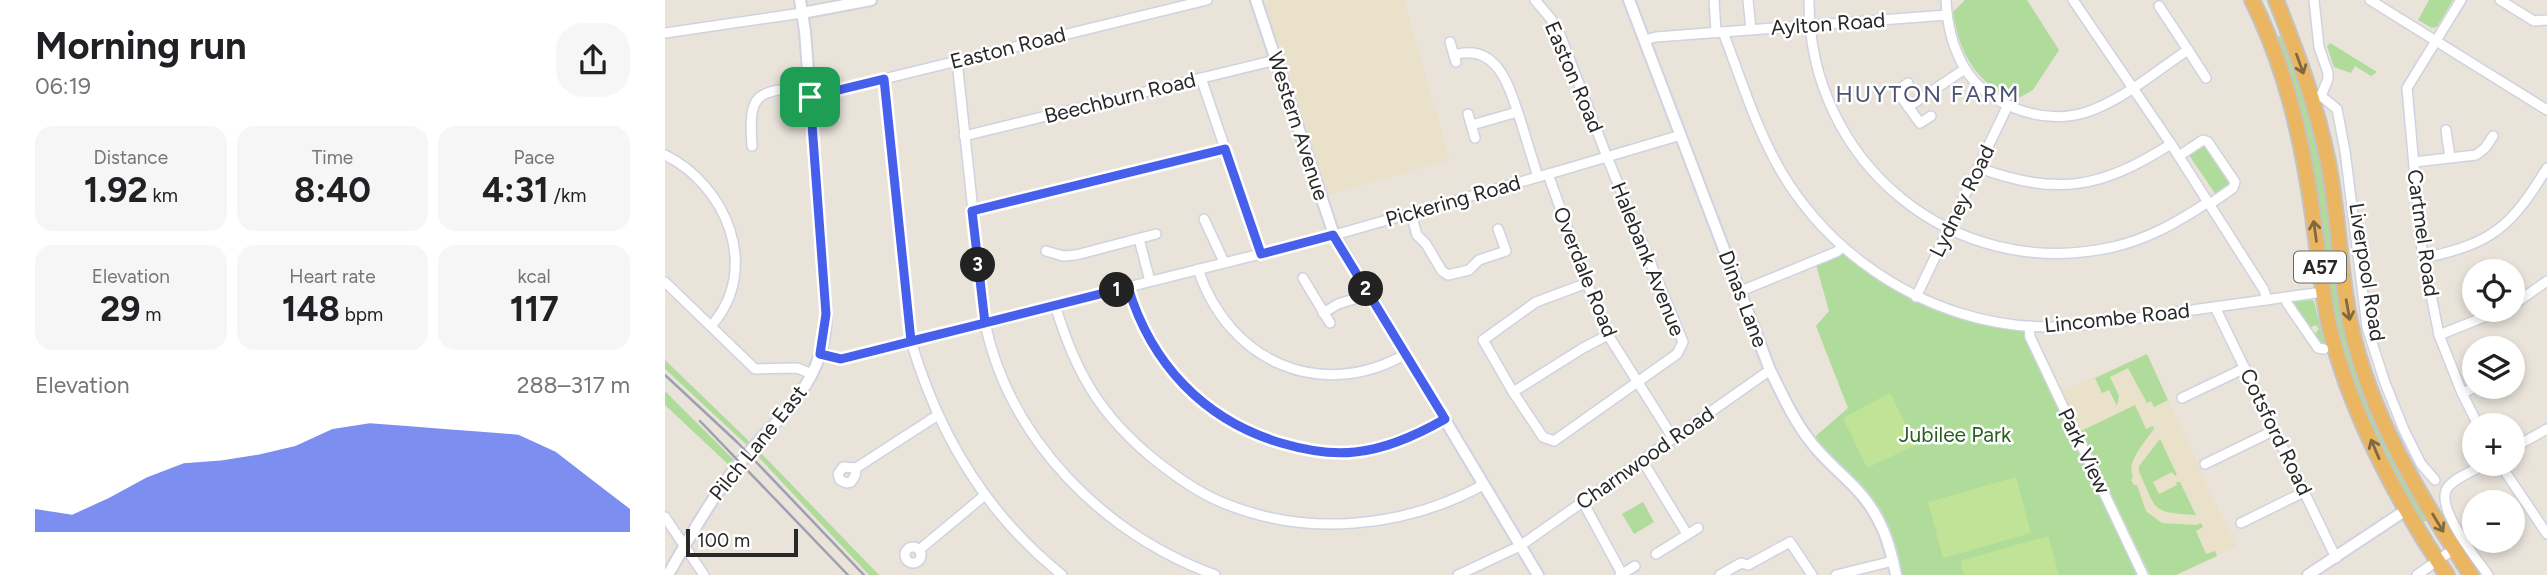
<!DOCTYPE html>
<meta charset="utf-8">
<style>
body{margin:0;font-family:Figtree,sans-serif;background:#f6f6f6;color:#202124;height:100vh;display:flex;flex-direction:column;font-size:26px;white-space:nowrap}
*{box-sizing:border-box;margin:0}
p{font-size:23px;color:#757577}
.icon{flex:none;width:38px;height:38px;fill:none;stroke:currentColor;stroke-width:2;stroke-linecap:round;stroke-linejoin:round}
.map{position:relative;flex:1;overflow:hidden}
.panel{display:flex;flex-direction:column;background:#fff;width:665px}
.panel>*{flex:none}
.fabs{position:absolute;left:1797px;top:259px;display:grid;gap:14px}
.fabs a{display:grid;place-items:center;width:63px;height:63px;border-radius:50%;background:#fff;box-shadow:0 4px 10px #0003;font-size:35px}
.scale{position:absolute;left:21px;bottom:18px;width:112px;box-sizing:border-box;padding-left:7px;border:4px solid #282828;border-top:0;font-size:19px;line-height:24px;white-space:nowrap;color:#282828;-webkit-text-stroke:5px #fff;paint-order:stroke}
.pin{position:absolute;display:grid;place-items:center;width:60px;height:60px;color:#fff;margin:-30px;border-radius:14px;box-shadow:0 4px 10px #0006}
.km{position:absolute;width:35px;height:35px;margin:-18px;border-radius:50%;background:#222;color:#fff;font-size:19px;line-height:35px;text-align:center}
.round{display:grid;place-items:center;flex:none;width:74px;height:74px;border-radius:28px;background:#f6f6f6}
.head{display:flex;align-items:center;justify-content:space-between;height:119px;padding:0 35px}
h1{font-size:38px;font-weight:700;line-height:52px}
.metrics{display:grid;grid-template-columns:repeat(3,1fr);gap:10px;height:119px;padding:7px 35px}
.metrics div{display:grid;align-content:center;border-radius:18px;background:#f6f6f6;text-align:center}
.metrics b{font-size:35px;font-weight:700}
.metrics small{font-size:19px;font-weight:400}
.metrics p{font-size:19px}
.chart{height:196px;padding:14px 35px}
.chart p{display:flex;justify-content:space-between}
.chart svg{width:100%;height:126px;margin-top:7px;fill:#4660eb;opacity:.7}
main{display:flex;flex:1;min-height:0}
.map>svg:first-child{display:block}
</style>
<main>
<section class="panel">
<div class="head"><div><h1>Morning run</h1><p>06:19</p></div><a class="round"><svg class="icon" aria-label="share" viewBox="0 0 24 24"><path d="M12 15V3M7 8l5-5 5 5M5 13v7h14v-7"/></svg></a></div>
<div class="metrics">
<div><p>Distance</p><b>1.92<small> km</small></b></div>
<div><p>Time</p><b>8:40</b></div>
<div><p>Pace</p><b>4:31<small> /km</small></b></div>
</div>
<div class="metrics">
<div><p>Elevation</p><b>29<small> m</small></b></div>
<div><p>Heart rate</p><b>148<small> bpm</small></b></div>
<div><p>kcal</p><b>117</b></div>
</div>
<div class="chart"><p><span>Elevation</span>288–317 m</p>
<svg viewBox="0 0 160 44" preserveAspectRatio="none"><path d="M0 44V36L10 38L20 32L30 25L40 20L50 19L60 17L70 14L80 8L90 6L100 7L110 8L120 9L130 10L140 16L150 26L160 36V44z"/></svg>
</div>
</section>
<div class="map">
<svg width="1882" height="575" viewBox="0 0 1882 575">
<rect width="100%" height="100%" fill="#e9e3da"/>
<!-- education -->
<g fill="#eae1cb">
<polygon points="604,0 739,0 785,160 664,195 600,5"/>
<polygon points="1482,354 1571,547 1511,575 1485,575 1397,391"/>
</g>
<!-- green -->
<g fill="#afdc9a">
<path d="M1300,0H1362L1394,50L1368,90L1348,101C1310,79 1295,56 1288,12Z"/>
<polygon points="1764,0 1788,0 1772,27 1767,28 1753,20"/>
<polygon points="1618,33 1639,95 1655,158 1679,319 1765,518 1755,524 1730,478 1696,404 1668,321 1610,39"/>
<polygon points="1665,43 1712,72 1706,76 1690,66 1686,73 1669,67 1662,46"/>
<polygon points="1538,145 1543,146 1566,181 1565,187 1551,195 1524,155"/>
<polygon points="1183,251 1230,287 1303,316 1364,326 1478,575 1229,575 1208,510 1145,441 1183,408 1151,326 1164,311 1150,261"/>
<polygon points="1646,300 1649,301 1660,347 1657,347 1649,335 1654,329 1651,325 1644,328 1627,306 1629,302"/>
<polygon points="1482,354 1503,400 1489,407 1486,401 1482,403 1463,368 1445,377 1454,396 1452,406 1444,390 1437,393 1430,378"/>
<polygon points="0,360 87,444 90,450 95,452 214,575 204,575 84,447 0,369"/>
<polygon points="0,391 69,460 65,466 0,405"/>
<path d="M1470,405L1481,429L1488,426L1489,429C1480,442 1461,461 1468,477L1466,480L1469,485H1472L1481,511L1497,523L1531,525L1536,523L1538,527L1531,531L1541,554L1550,551L1552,556L1511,575H1485L1416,431Z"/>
<path d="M1495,439L1512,475L1510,476L1507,472L1488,482L1494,494L1512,485L1511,482H1515L1531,515C1485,512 1493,512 1474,472V466Z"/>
<polygon points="978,502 989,522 969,534 957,514"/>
</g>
<!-- pitch -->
<g fill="#c0e397">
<polygon points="1225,393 1251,445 1202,468 1178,418"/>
<polygon points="1351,477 1366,533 1278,558 1263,502"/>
<polygon points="1383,536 1394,575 1299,575 1295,561"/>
</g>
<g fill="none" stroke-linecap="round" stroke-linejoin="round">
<!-- minor casing -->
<g stroke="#d0d2e0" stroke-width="12">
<g id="minor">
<polyline points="870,0 886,19 896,37 942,157 1018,342 1012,354 889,441 878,437 848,392 818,340 871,302 922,283"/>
<polyline points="1049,0 1051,32"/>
<polyline points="1083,0 1086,30"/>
<path d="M1144,0C1143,162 1288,283 1448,247C1483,239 1513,222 1543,202"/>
<path d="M1281,0C1282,24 1287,46 1299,67C1322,106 1379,126 1422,112C1458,100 1491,71 1523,50L1541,78"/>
<polyline points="1408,0 1506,144 1599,290 1602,300"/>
<polyline points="1649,0 1654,47 1663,73 1663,79 1656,96"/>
<polyline points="1705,0 1882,110"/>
<polyline points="1796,0 1742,88 1756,244 1774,335 1797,393 1813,425"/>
<polyline points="1835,0 1869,21 1882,20"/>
<polyline points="1494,6 1523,50"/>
<path d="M1058,32C1076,79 1091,129 1117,173C1138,208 1166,239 1198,263C1258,308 1331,332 1406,326C1439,324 1473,318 1506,313C1556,306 1607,299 1658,292"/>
<polyline points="0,33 137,13"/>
<polyline points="979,40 991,37 1282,15"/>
<polyline points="785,42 791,62"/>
<path d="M789,55C833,42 844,87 855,119C861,138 867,158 873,177"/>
<path d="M292,61L320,323C345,441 439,534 550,575"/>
<polyline points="536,78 596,254"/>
<path d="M219,79L246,341C273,433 322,515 397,575"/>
<polyline points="1243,83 1232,91 1255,123 1266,116"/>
<polyline points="145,97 542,0"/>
<polyline points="1647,98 1656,96 1672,109 1680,151 1702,327 1720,383 1739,430 1756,464 1770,480"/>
<polyline points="1243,107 1300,69"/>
<polyline points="803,114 810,138"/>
<polyline points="807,125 852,112"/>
<polyline points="1781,130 1785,158"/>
<polyline points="299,136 611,60"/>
<path d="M87,146C83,91 92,91 144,87"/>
<path d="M0,155C61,185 97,269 46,326"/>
<polyline points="1514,156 1538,140 1543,142 1570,182 1568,188 1545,204"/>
<polyline points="1749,162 1811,155 1820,148 1828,136"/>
<polyline points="911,166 1016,135"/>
<path d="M1314,168C1393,196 1435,189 1506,144"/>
<polyline points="883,174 922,283 943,335 1008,438"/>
<polyline points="307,211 560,149"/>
<polyline points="746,214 752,235 761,244 777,271 783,275 804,270 814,260 841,251 833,229"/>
<polyline points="539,219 559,262"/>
<polyline points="474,239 485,281"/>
<polyline points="381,251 398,256 411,255 491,234"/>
<path d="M1758,258C1827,244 1846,227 1882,168"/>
<path d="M533,269C563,361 655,403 741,354"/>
<polyline points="638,278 665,323"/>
<polyline points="0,282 90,369 132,368 147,374"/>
<path d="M462,287C486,364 539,419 616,443C640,450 665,455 690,452C722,449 752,435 780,419"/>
<polyline points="1076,291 1171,252 1178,247"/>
<polyline points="1251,297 1343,105"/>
<polyline points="1621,297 1622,303 1653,348 1659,349"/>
<path d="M390,305C398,331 407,356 420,379C436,409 459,434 485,456C507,474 530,491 556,502C641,538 739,528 818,485"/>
<polyline points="1848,305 1882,281"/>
<polyline points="1550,307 1671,558"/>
<polyline points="658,313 673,304 705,294"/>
<polyline points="1364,326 1365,337 1478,575"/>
<polyline points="1774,335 1837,310"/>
<polyline points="155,354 176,359 659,238 908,167"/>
<polyline points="1848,372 1850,371"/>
<polyline points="848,392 918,348 943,335"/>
<polyline points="1797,393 1811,387"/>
<polyline points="1517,398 1580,368"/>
<polyline points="1848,448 1882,429"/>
<polyline points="977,460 1022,534"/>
<polyline points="1540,464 1610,430"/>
<path d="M1821,464C1810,470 1791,477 1783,487C1768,506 1812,559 1823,575"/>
<polyline points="1835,464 1882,534"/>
<polyline points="191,468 190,476 186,482 181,483 175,480 173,474 178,467 191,468 273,415"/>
<polyline points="918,502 957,574"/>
<polyline points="0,517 39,575"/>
<polyline points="1576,523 1639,492"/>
<circle cx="248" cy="555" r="8"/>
<polyline points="254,550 320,495"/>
<polyline points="991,554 1033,528"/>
<polyline points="793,575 855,546 1105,370"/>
<polyline points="955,575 970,566"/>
<polyline points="1055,575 1076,563 1083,565 1125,542 1147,575"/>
<polyline points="1171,575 1228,561"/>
<polyline points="1752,575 1789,549"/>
</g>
</g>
<!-- tertiary casing -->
<g stroke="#d0d2e0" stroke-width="14">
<g id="tertiary">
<polyline points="591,0 669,235 873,575"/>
<path d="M964,0L1105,370C1117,394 1128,419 1145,441C1159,460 1178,474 1194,492C1216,516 1225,544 1231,575"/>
<polyline points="137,13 206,0"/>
<path d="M3,575C23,539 43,504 68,471C108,420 162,386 161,314L140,31L135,0"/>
<polyline points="1643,575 1741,510"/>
</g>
</g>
<!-- trunk casing -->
<g stroke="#c3c3c3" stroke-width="18">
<g id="trunk">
<path d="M1587,0C1614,54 1632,118 1642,178C1651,227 1654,277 1664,325C1684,410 1733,503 1782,575"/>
<path d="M1611,0C1631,51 1651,103 1662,157C1674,213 1674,271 1686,326C1705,415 1756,499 1806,575"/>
</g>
</g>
<!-- minor -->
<use href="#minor" stroke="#fff" stroke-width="9"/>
<!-- tertiary -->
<use href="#tertiary" stroke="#fff" stroke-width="10"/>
<!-- trunk -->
<use href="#trunk" stroke="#ebb661" stroke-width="14"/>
<!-- rail -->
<g stroke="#9ea0b1" stroke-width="2.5">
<polyline points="0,375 73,443 199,575"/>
<polyline points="35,421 183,575"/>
</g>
</g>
<!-- one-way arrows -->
<defs><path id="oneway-shaft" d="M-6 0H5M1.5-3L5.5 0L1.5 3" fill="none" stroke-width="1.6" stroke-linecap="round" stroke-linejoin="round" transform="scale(1.75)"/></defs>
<g stroke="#806842">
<use href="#oneway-shaft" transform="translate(1635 64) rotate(70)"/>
<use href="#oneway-shaft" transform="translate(1650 231) rotate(-98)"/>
<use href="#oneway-shaft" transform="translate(1683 310) rotate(80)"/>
<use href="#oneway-shaft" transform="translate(1710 449) rotate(-113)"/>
<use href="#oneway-shaft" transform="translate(1773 523) rotate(59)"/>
</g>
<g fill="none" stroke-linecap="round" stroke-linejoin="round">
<!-- route casing -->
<g stroke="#fff" stroke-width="14">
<path id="route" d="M145,97L161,314L155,354L176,359L463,287C486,364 539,420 616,443C640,450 665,455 690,452C722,449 752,435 780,419L668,235L596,254L560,149L307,211L320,323L246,341L219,79L145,97"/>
</g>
<!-- route -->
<use href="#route" stroke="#4660eb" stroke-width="9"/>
</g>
<g text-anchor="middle" stroke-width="5" stroke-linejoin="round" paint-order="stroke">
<!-- shield labels -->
<rect fill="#fff" stroke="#686868" stroke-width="2" x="1629" y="251.5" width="52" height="31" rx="5"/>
<g font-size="19" font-weight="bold" fill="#282828">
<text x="1655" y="274">A57</text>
</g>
<!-- street labels -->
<g font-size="21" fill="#282828" stroke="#fff">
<text transform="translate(1163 24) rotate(-4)" y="7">Aylton Road</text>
<text transform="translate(343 48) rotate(-14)" y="7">Easton Road</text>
<text transform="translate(909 77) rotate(67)" y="7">Easton Road</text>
<text transform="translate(455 98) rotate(-14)" y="7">Beechburn Road</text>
<text transform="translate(633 126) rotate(72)" y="7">Western Avenue</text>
<text transform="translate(788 201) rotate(-16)" y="7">Pickering Road</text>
<text transform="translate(1297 201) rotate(-64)" y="7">Lydney Road</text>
<text transform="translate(1758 233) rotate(82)" y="7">Cartmel Road</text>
<text transform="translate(983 259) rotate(68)" y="7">Halebank Avenue</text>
<text transform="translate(920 272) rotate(68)" y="7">Overdale Road</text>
<text transform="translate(1702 272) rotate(81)" y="7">Liverpool Road</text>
<text transform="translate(1078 299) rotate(69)" y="7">Dinas Lane</text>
<text transform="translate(1452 318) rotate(-6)" y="7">Lincombe Road</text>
<text transform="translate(1611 432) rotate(64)" y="7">Cotsford Road</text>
<text transform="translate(93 443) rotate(-51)" y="7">Pilch Lane East</text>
<text transform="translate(1419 451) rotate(64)" y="7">Park View</text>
<text transform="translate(980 458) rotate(-35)" y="7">Charnwood Road</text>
</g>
<!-- park labels -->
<g font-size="21" fill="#2a5e1f" stroke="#fff">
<text x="1290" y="442">Jubilee Park</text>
</g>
<!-- neighbourhood labels -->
<g font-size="23" letter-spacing="2" fill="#4c5274" stroke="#fff">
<text x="1263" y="102">HUYTON FARM</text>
</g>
</g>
</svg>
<div class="fabs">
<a><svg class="icon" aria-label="locate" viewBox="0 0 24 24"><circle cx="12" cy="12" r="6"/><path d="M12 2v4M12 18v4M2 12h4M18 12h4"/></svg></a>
<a><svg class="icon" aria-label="layers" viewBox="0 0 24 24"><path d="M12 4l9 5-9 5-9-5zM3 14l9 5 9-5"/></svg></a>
<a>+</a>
<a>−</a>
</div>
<div class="scale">100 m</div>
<div class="pin" style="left:145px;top:97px;background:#1e9e55"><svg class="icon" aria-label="arrive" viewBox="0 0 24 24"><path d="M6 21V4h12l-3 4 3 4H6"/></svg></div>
<b class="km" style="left:452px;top:290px">1</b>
<b class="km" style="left:701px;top:289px">2</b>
<b class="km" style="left:313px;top:265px">3</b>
</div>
</main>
